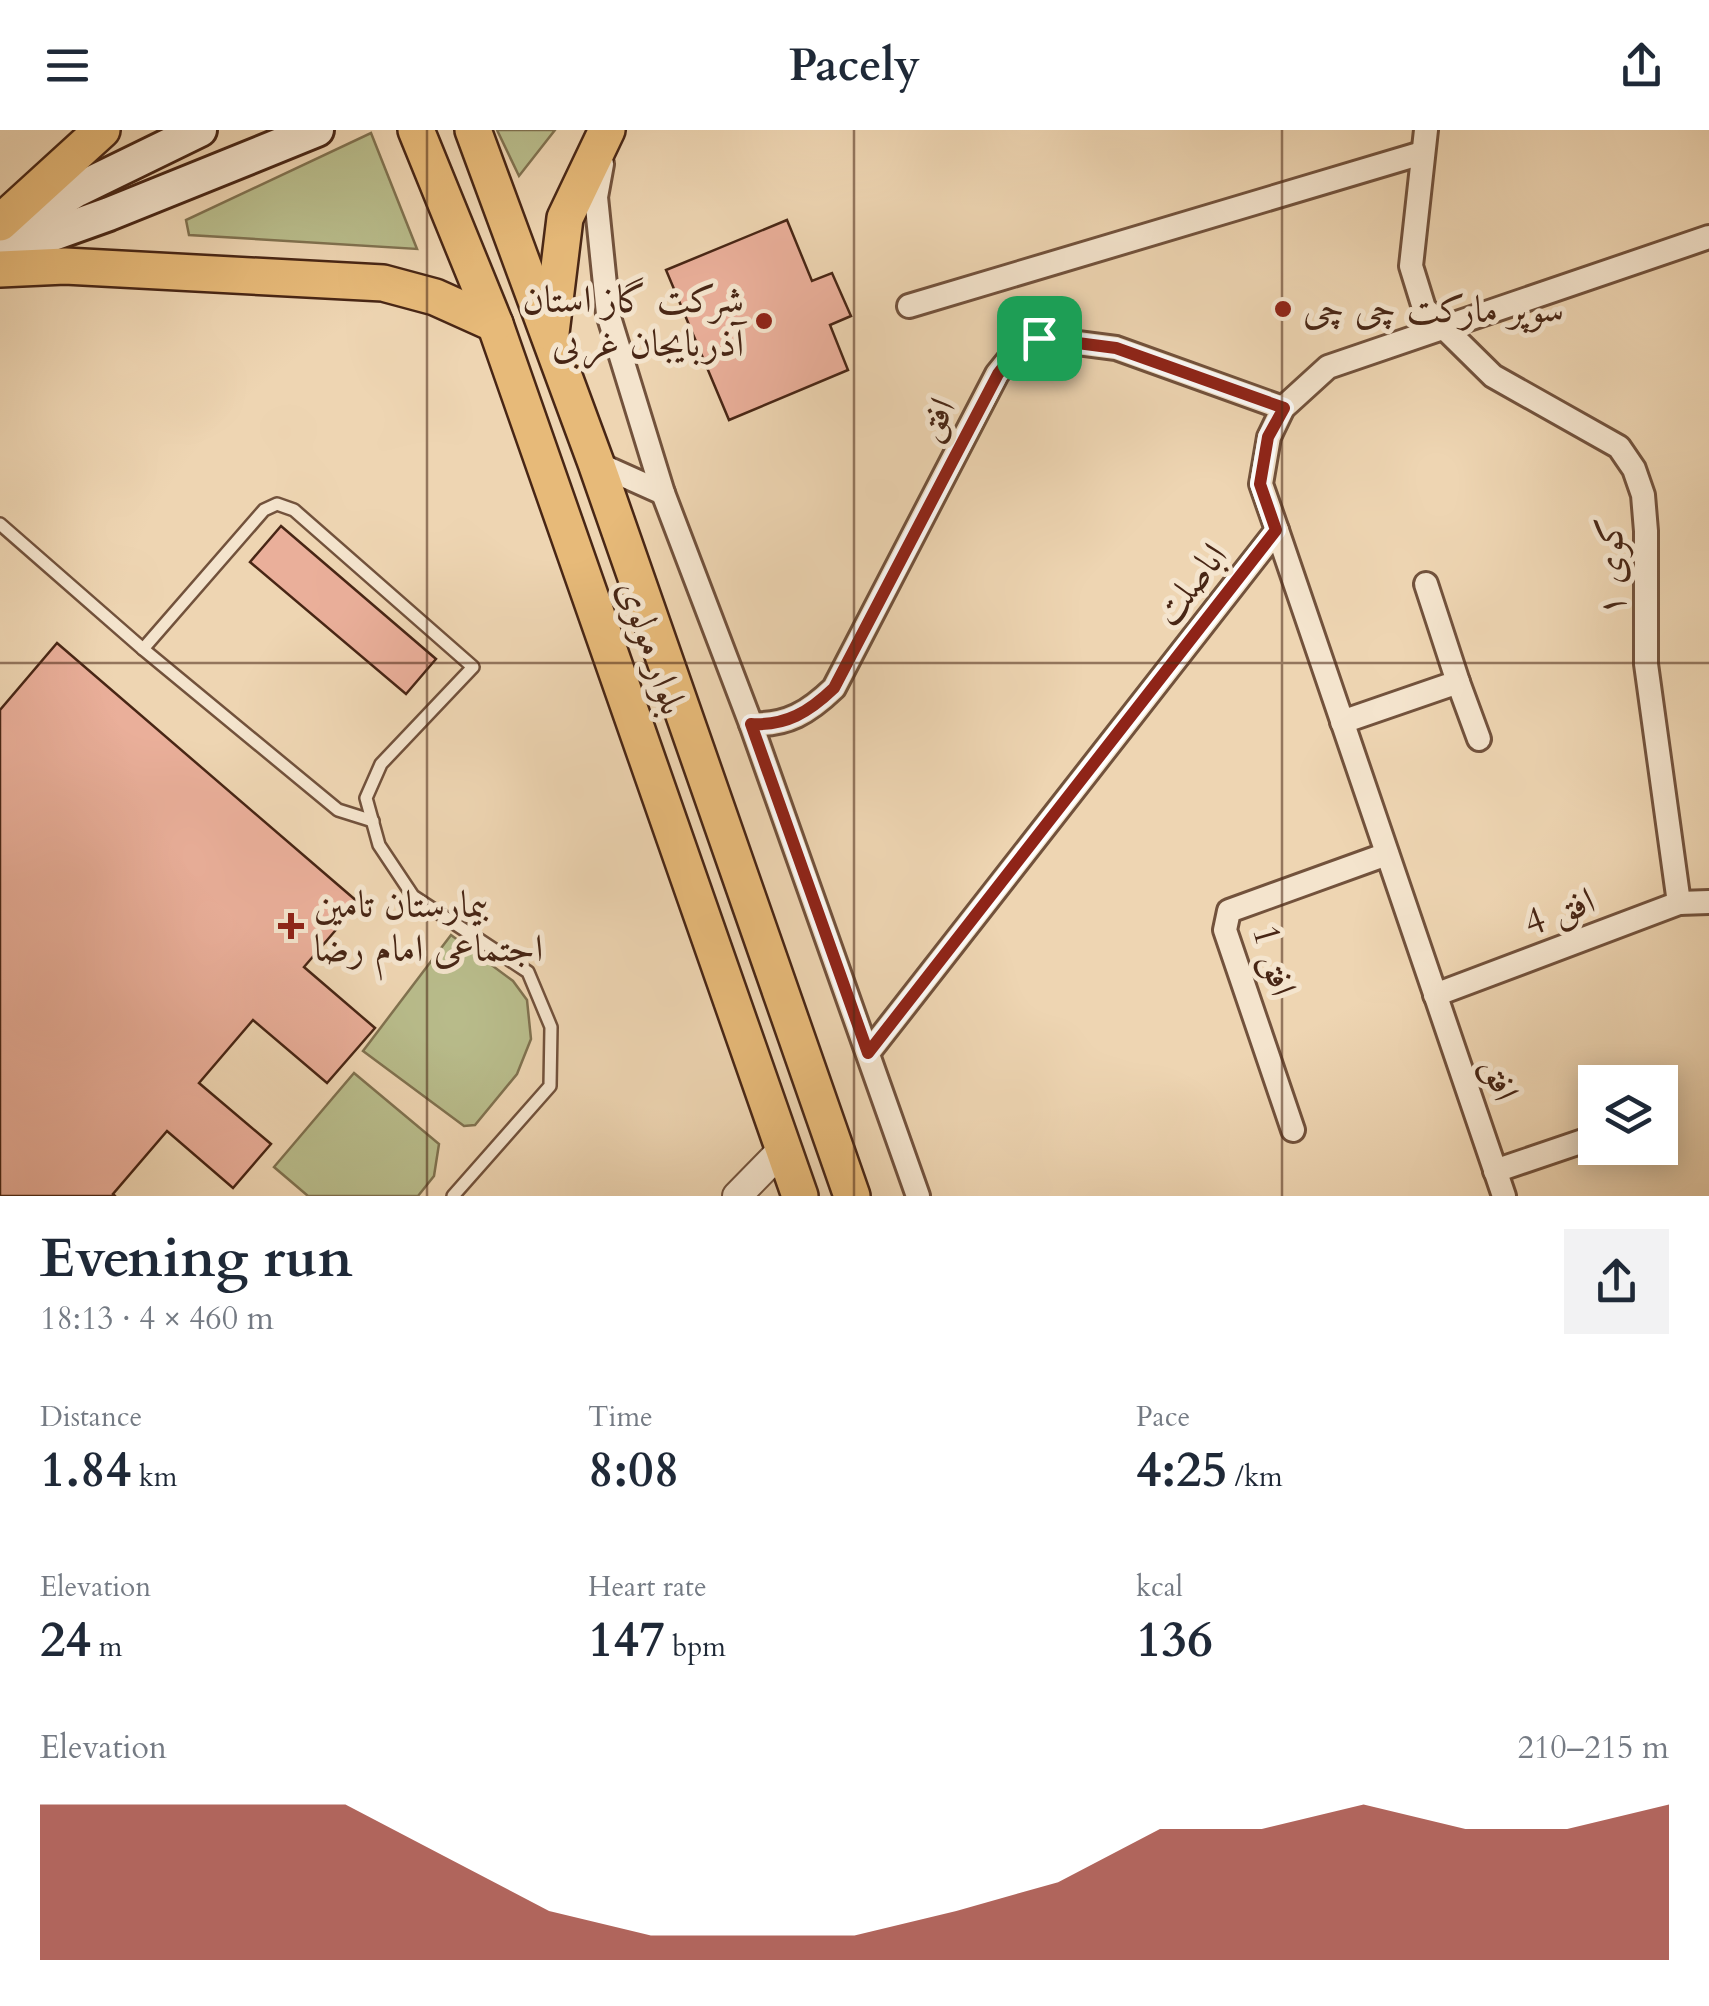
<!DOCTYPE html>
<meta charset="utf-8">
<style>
body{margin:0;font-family:Cardo,Amiri,serif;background:#f2f2f3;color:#1f2937;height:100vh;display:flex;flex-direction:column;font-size:38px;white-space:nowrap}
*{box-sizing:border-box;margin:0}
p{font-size:32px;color:#747a83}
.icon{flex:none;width:55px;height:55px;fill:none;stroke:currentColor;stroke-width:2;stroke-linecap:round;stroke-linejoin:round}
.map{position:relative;height:1066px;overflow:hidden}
.side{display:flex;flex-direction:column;background:#fff;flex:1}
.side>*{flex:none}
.buttons{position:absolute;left:1578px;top:935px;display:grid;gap:20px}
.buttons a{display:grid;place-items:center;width:100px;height:100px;border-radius:0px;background:#fff;box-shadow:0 5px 25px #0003;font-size:50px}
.pin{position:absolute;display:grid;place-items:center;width:85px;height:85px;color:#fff;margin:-42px;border-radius:20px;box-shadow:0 5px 15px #0006}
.round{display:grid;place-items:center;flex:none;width:105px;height:105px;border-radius:0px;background:#f2f2f3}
.overview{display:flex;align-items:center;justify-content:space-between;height:170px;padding:0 40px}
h1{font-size:55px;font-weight:800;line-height:75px}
.stats{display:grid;grid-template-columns:repeat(3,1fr);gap:15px;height:170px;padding:10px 40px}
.stats div{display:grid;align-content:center}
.stats b{font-size:50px;font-weight:800}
.stats small{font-size:28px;font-weight:400}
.stats p{font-size:28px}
.chart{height:280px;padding:20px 40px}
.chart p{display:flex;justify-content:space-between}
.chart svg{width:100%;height:180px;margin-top:10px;fill:#8f2418;opacity:.7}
header{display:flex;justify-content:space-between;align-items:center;height:130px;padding:0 40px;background:#fff;font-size:45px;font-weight:800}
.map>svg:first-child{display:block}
</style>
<header><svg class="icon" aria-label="menu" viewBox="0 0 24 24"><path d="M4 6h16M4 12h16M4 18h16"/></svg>Pacely<svg class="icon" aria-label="share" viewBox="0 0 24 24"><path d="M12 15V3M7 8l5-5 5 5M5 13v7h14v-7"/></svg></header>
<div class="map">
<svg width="1709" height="1066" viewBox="0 0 1709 1066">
<rect width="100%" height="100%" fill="#eed5b2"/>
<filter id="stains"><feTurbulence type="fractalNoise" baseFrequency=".002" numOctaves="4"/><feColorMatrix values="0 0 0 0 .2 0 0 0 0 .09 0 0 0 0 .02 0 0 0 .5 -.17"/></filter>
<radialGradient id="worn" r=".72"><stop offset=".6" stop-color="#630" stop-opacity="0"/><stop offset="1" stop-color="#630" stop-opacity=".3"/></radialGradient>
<!-- green -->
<g fill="#b9bd8c" stroke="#807250" stroke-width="2.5">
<polygon points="497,0 555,0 519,46"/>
<polygon points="371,3 417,119 189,105 186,90"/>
<polygon points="451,805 513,851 527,870 531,909 517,944 475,995 464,996 363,921"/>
<polygon points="354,943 439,1014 434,1046 418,1066 308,1066 274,1037"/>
</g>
<!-- building -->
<g fill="#eaaf9a" stroke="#482615" stroke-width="2.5">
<polygon points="787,90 812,151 832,143 851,186 830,195 848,240 729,290 666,140"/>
<polygon points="281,396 436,529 406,564 250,432"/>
<polygon points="57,513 359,773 304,837 375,898 327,953 253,890 199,953 271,1014 233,1058 167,1001 113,1064 115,1066 0,1066 0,580"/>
</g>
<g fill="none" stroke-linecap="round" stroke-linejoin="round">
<!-- service casing -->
<g stroke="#72523c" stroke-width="16">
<g id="service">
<polyline points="0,394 143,519 338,680 373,691"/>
<polyline points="143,519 264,380 277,374 294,380 473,537 381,634 366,668 379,715 413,766 528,842 551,897 550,956 453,1066"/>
</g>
</g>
<!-- minor casing -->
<g stroke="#72523c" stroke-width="28">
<g id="minor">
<polyline points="1426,0 1411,136 1424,178 1493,246 1619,317 1634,339 1643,365 1646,401 1646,534 1679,773"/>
<polyline points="602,34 596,67 608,184 663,363 751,594 918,1066"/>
<polyline points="909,176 1422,23"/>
<polyline points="596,333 663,363"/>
<polyline points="1277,400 1504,1066"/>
<polyline points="1458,552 1479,609"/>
<polyline points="1342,592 1458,552 1426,454"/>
<path d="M751,594C787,596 809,582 834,558L997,244L1018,218L1039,208L1116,218L1283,278"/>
<polyline points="1435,865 1679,773 1709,772"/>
<polyline points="868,923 1277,400 1261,354 1269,307 1283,278 1328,237 1709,107"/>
<polyline points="1293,1000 1225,800 1229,781 1387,724"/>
<polyline points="1495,1041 1595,1007"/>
</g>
</g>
<!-- tertiary casing -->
<g stroke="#72523c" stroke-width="32">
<polyline id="tertiary" points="737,1066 783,1019"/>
</g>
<!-- secondary casing -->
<g stroke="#482615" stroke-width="38">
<g id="secondary">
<polyline points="0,108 77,60 200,0"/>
<polyline points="0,123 109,84 317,0"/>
</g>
</g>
<!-- primary casing -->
<g stroke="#482615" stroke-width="40">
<g id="primary">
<polyline points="416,0 495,194 800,1066"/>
<polyline points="473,0 596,333 852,1066"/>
<polyline points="0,93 102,0"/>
<polyline points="0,139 65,136 383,153 435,167 495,194"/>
<polyline points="551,203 565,88 607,0"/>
</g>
</g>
<!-- service -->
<use href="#service" stroke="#f4e4cd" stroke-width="11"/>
<!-- minor -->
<use href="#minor" stroke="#f4e4cd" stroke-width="22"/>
<!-- tertiary -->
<use href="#tertiary" stroke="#f4e4cd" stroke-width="28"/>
<!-- secondary -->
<use href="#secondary" stroke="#f4e4cd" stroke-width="32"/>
<!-- primary -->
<use href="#primary" stroke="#e7ba79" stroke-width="35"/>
</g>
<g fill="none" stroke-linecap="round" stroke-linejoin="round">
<!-- route casing -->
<g stroke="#fff" stroke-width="20">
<path id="route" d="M1039,208L1116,218L1284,278L1268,307L1260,354L1276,400L868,923L751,594C786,596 809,582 834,558L998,244L1018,218Z"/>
</g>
<!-- route -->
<use href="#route" stroke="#8f2418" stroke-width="12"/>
</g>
<!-- grid -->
<path fill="none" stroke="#482615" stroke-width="2.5" stroke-opacity="0.55" d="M427,0V1066M854,0V1066M1282,0V1066M0,533H1709"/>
<!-- markers -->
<g fill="#8f2418" stroke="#f4e4cd" stroke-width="4">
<circle cx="1283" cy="179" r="10"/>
<circle cx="764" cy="191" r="10"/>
<path d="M286 781h10v10h10v10h-10v10h-10v-10h-10v-10h10z"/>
</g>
<g text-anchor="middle" stroke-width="10" stroke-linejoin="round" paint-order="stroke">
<!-- poi labels -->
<g font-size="38" fill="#482615" stroke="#f4e4cd" text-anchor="start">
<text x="744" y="182" text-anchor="end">شرکت گاز استان<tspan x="744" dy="44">آذربایجان غربی</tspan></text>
<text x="1303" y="192">سوپر مارکت چی چی</text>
<text x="314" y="787">بیمارستان تامین<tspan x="314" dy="44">اجتماعی امام رضا</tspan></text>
</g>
<!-- street labels -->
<g font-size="38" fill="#482615" stroke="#f4e4cd">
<text transform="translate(935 289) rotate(-63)" y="13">افق</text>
<text transform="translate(1610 437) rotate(-91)" y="13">کوی ۱</text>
<text transform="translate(1190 454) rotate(-52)" y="13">اباصلت</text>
<text transform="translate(653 517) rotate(71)" y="13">بلوار مولوی</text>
<text transform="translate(1559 781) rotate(-21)" y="13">افق 4</text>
<text transform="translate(1275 830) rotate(74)" y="13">افق 1</text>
<text transform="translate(1501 949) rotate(71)" y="13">افق</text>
</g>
</g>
<rect width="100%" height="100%" filter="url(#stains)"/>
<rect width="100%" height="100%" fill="url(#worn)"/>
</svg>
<div class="buttons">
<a><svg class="icon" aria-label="layers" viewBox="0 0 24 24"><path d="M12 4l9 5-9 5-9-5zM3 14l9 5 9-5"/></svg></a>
</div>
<div class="pin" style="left:1039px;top:208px;background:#1e9e55"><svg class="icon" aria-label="arrive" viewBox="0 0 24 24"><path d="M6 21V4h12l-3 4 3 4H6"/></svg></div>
</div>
<section class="side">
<div class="overview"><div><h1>Evening run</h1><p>18:13 · 4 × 460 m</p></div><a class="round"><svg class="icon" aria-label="share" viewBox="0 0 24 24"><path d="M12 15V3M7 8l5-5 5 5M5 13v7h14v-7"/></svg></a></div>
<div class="stats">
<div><p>Distance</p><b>1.84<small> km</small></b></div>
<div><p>Time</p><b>8:08</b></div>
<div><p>Pace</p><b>4:25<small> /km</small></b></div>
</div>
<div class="stats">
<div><p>Elevation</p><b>24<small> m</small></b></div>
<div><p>Heart rate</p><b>147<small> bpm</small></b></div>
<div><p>kcal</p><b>136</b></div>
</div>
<div class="chart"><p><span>Elevation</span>210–215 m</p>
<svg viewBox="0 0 160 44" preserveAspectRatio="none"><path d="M0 44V6L10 6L20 6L30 6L40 19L50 32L60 38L70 38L80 38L90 32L100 25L110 12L120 12L130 6L140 12L150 12L160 6V44z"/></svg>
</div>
</section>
